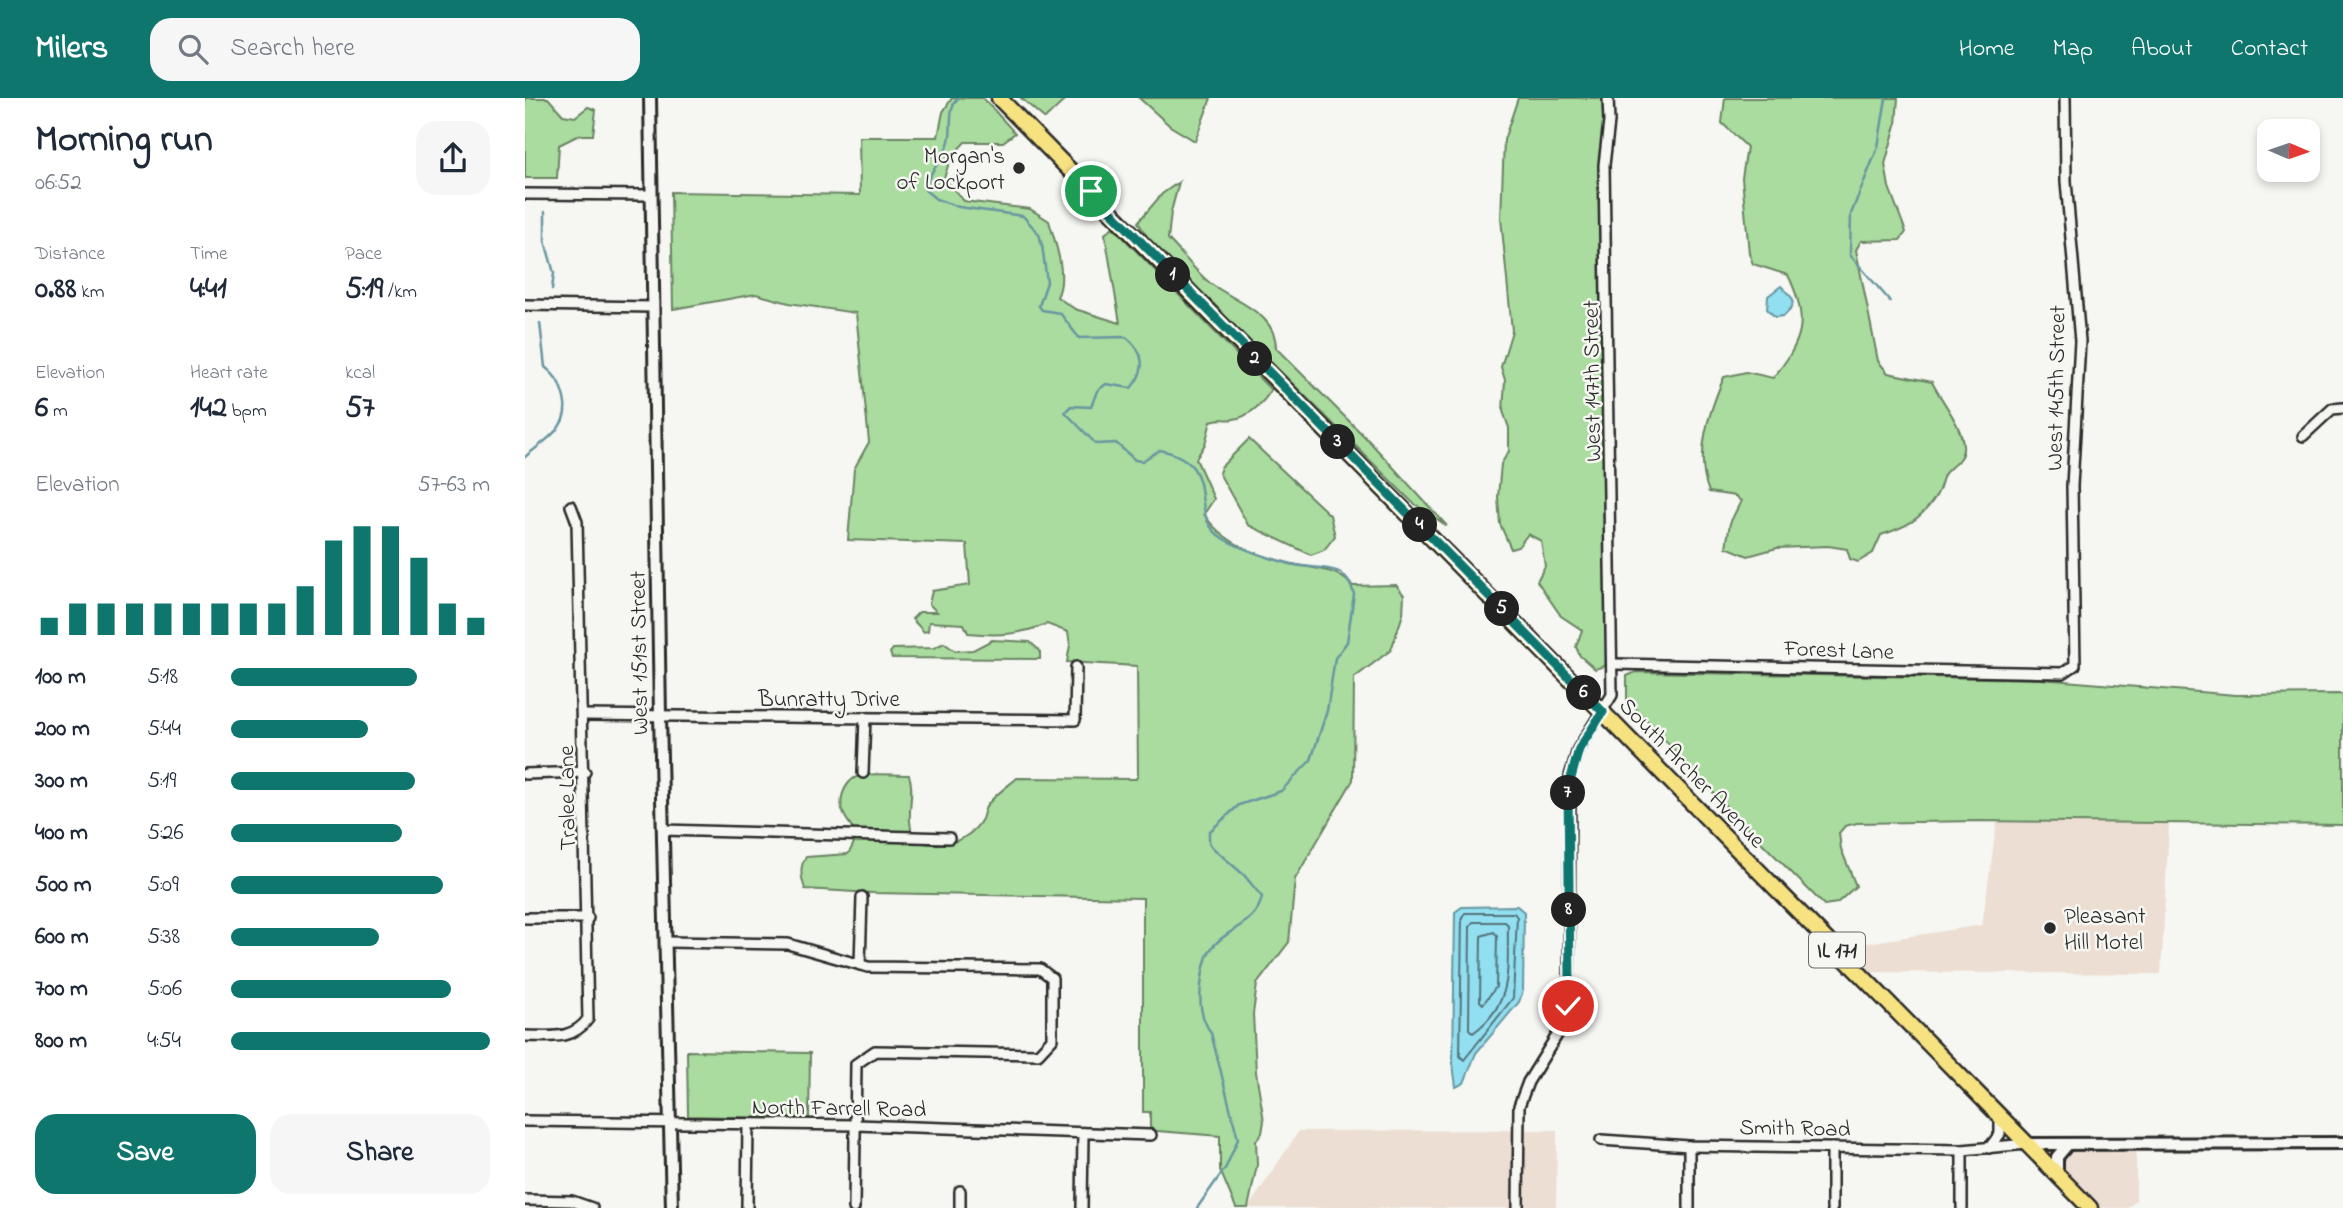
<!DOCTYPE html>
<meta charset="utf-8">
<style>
body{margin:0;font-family:"Indie Flower",sans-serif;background:#f6f6f7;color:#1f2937;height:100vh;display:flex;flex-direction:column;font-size:26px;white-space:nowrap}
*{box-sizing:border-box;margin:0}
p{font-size:23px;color:#747a83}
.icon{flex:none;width:38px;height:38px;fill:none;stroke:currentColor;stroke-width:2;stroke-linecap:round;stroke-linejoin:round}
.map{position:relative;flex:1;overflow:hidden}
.panel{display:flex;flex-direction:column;background:#fff;width:525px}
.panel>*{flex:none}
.needle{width:46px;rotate:92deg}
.fabs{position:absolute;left:1732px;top:21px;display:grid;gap:14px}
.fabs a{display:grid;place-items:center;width:63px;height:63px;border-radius:14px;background:#fff;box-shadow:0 4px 10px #0003;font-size:35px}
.pin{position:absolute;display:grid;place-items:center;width:60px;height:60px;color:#fff;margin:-30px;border:4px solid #fff;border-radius:50%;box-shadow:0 2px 7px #0007}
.km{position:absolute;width:35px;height:35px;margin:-18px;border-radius:50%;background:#222;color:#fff;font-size:19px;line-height:35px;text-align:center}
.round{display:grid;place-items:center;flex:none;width:74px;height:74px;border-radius:21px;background:#f6f6f7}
.summary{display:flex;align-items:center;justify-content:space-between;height:119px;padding:0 35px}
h1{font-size:38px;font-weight:700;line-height:52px}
.metrics{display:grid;grid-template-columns:repeat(3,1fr);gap:10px;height:119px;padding:7px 35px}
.metrics div{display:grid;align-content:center}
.metrics b{font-size:30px;font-weight:700}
.metrics small{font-size:19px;font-weight:400}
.metrics p{font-size:19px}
.chart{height:196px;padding:14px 35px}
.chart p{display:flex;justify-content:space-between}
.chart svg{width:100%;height:126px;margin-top:7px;stroke:#0f766e;stroke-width:6}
.primary-button{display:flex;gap:14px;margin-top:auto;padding:14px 35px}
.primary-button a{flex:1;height:80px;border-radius:21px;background:#0f766e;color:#fff;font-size:28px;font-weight:700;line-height:80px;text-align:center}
.primary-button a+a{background:#f6f6f7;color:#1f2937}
ul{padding:0 35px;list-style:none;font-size:23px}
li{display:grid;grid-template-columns:112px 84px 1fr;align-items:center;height:52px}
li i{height:18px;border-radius:9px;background:#0f766e}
header{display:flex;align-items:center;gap:42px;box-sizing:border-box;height:98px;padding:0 35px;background:#0f766e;color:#fff}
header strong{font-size:33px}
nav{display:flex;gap:38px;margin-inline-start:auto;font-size:24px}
.search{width:490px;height:63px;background:#f6f6f7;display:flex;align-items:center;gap:18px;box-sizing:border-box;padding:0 24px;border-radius:21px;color:#747a83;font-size:26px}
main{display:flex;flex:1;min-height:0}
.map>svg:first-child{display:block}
</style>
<header>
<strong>Milers</strong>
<div class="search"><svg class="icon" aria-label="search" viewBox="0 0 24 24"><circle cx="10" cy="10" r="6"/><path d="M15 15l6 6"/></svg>Search here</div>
<nav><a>Home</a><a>Map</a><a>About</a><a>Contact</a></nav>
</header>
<main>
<section class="panel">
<div class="summary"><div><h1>Morning run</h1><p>06:52</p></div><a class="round"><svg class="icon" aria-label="share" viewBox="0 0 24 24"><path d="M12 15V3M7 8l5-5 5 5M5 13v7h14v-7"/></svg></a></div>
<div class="metrics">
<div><p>Distance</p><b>0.88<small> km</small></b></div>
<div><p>Time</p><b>4:41</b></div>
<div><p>Pace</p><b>5:19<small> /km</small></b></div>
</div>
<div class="metrics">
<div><p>Elevation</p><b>6<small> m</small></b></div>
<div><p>Heart rate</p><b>142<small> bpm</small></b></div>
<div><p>kcal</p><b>57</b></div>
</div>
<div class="chart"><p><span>Elevation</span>57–63 m</p>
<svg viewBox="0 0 160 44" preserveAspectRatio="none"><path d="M5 44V38M15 44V33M25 44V33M35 44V33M45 44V33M55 44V33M65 44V33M75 44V33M85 44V33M95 44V27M105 44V11M115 44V6M125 44V6M135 44V17M145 44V33M155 44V38"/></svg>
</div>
<ul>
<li><b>100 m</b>5:18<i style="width:72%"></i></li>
<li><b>200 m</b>5:44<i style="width:53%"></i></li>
<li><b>300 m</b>5:19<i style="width:71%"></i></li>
<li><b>400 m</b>5:26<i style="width:66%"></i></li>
<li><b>500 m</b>5:09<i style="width:82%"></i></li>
<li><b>600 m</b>5:38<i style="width:57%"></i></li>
<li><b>700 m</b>5:06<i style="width:85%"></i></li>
<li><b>800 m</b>4:54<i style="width:100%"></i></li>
</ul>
<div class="primary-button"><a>Save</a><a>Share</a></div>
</section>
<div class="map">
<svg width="1818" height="1110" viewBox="0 0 1818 1110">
<rect width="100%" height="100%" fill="#f6f6f2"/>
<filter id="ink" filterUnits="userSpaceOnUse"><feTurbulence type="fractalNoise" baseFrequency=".0143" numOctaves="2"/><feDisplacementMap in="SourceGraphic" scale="14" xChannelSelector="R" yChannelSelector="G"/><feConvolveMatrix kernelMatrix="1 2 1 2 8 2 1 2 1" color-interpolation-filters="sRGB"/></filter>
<g filter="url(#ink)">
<!-- built -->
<g fill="#ecded2">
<polygon points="1472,724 1644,725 1636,876 1340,874 1317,849 1457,827"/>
<polygon points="1032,1032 1031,1110 723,1110 774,1033"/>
<polygon points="1611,1049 1611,1102 1603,1110 1573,1110 1515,1051"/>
</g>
<!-- green -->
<g fill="#a9dc9e" stroke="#6a8464" stroke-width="2">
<polygon points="0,0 23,0 38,17 50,19 63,9 71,12 68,37 54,37 34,47 32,80 0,80"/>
<path d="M427,0H458L490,35L478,44H440L426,59L419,80L439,103L505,111L524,123C530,144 543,178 532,199L550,211L595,225L580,136L588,129L746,292C739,304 724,319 709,321C700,323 696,319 686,323L680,346L671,361L689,401L679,416C698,446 734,458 768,466C793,472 809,469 828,488L871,487L879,497L878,516L866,552L829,580L828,682L770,781L764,844L732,886L728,916L731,974L739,1023L737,1035L731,1043L732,1067L723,1110H711L695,1072V1038L632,1033L625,1029V1014H618V800L347,795L280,791C276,779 274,769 281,759L323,756C340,731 321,729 317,711C314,696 323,679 338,677C353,675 369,677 384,677C391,697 379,716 389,742C413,751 443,746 457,721C459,716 459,710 463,706C471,696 483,688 492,680L611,681L613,677L612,568L542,564L545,547L543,534L522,526C494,537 473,538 443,535L439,526L404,524L403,533L399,534L387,521L394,514H412L404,506L407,493L445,487L442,446L323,442L329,371L344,344L331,215L264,205L231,196L148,211L146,94L335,97L334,39H413L418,14Z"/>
<polygon points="496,0 542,0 520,21"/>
<polygon points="614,0 686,0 670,43 645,28"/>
<polygon points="993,0 1083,0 1081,45 1085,549 1080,568 1070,571 1055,558 1051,549 1057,532 1036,518 1012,483 1020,468 1016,443 1003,436 993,449 986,451 975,426 973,399 976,366 984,353 984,330 978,313 980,282 976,269 987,233 976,120 979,42"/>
<path d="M1200,0H1373L1371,27L1360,66L1364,89L1381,134L1375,142L1336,143L1331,152L1353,263L1363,275L1407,284C1416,303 1440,330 1438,352C1436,365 1424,368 1419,377C1416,384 1415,392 1411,398C1397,421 1381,429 1356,437L1348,455L1333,464L1325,461L1322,451L1303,448L1252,450L1223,458L1201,449L1205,425L1216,403L1210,398L1184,394C1169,357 1184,314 1199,279L1221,274L1248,280C1278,243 1285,222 1263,177L1228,166L1224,155L1217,80L1222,49L1197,25Z"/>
<path d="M654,84L646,114L643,141C657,155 670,173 685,185C710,204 751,214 751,250L845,344L922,428L887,404L626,145L613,124L637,96Z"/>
<polygon points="724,341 805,417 810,438 799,452 786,457 723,427 694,375 696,369"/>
<polygon points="467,542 505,544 515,553 515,561 367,560 365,555 368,551 409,550 419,545 430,553 448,552"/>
<polygon points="1111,574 1515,581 1711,597 1818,596 1818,727 1453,723 1332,725 1320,728 1314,735 1316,751 1331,788 1312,805 1299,807 1207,715 1102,601 1102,578"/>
<polygon points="162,953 285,955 284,1021 163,1018"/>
</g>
<!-- water -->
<g fill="#91dff0" stroke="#6897a1" stroke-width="2">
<polygon points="1256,188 1268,201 1267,209 1259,218 1250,219 1242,211 1243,198"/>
<polygon points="992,808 999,814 998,893 994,904 951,955 939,985 931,989 928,966 930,814 937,809"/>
</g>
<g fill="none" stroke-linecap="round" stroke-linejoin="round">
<!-- shore -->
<g stroke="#54737a" stroke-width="2">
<polygon points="940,815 989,815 992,819 988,900 939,962 935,958 937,819"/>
<path d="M948,824H980L983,827C982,872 989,905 948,935L944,931L945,828Z"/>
<polygon points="969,834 972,838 971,889 958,906 955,903 956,838"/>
</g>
<!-- stream -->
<g stroke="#6897a1" stroke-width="2.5">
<path d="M433,0C422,11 428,29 424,43C419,62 403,73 400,92L411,101L434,109L498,118L514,136L517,147L522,184L514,208L517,212L535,215L554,240L601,239C620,254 622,272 606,290L581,286L572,293L566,309L546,308L540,314L571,346L591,345L610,362L617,363L635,352C701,366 658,417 699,441C718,452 744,460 765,466C780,470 800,468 814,474C821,478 827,488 829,496L822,544L810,560L802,613L786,662L756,693L714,707L684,734V745L688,750L719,777L737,799C731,829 696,831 683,856C679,866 677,878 676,888C674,906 676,920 686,935L713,1041L701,1069L672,1110"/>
<polyline points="1361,0 1353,49 1326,116 1325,157 1365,203"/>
<polyline points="20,114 20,143 29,175 27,191"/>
<path d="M0,359C18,343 47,330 39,300C35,285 32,279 20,269L15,225"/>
</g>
<!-- minor casing -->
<g stroke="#2b2b2b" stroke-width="14">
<g id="minor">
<polyline points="0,96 126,97"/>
<polyline points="0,207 128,209"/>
<polyline points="1778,338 1807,311 1818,310"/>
<polyline points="1089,566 1538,575 1550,567 1547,388 1555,243 1541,83 1540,0"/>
<polyline points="58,617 550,622 551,569"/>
<polyline points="338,675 340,619"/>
<polyline points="0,676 60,674"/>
<polyline points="138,732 424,740"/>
<polyline points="0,820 63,820"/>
<polyline points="142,844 263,846 343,869 515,871 527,880 527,941 513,956 350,953 331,966 329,1110"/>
<polyline points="335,867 337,799"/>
<path d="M0,938C25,938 47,943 63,921L52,424L46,408"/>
<polyline points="0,1023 331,1027 626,1037"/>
<polyline points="1076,1042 1164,1048 1437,1052 1502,1046"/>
<polyline points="1464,1050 1475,1036 1475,1019"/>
<polyline points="435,1093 435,1110"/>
<polyline points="0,1102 47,1103 67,1110"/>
<polyline points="222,1110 223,1026"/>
<polyline points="557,1110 558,1035"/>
<polyline points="993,1110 994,1008 1003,984 1034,934 1044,897 1045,678 1053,651 1087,597 1079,67 1084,24 1083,0"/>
<polyline points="1164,1110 1164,1048"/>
<polyline points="1307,1110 1307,1050"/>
<polyline points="1437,1110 1437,1052"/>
</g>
</g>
<!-- tertiary casing -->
<g stroke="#2b2b2b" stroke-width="16">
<g id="tertiary">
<polyline points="125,0 135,618 147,1110"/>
<polyline points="1502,1046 1818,1045"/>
<polyline points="1532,1076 1532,1059 1543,1046"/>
</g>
</g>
<!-- primary casing -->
<g stroke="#2b2b2b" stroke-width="19">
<polyline id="primary" points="474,0 1565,1110"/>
</g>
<!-- minor -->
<use href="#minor" stroke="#f6f6f2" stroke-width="9"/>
<!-- tertiary -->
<use href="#tertiary" stroke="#f6f6f2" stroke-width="10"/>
<!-- primary -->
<use href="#primary" stroke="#f7e281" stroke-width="14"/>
</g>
</g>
<g fill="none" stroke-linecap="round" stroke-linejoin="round" filter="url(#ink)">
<!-- route casing -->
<g stroke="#fff" stroke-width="14">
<polyline id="route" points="566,93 1078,614 1054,651 1043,691 1045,886 1043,908"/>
</g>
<!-- route -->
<use href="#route" stroke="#0f766e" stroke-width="9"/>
</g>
<!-- markers -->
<g fill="#2b2b2b" stroke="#f6f6f2" stroke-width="2.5">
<circle cx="494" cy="70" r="7"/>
<circle cx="1525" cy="830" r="7"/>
</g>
<g text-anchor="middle" stroke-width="5" stroke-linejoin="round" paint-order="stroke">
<!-- shield labels -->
<rect fill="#f6f6f2" stroke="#686867" stroke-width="2" x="1284" y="834.5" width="56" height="35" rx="5"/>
<g font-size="21" font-weight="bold" fill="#2b2b2b">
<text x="1312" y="859">IL 171</text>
</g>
<!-- poi labels -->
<g font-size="23" fill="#2b2b2b" stroke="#f6f6f2" text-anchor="end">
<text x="480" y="65">Morgan's<tspan x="480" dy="26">of Lockport</tspan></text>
<text x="1539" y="825" text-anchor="start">Pleasant<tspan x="1539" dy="26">Hill Motel</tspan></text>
</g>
<!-- street labels -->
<g font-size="23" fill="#2b2b2b" stroke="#f6f6f2">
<text transform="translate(1066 283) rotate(-91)" y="8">West 147th Street</text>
<text transform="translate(1530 290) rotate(-89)" y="8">West 145th Street</text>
<text transform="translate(1314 551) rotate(2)" y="8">Forest Lane</text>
<text transform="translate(113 555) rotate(-91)" y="8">West 151st Street</text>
<text x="304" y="608">Bunratty Drive</text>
<text transform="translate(1168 674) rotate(46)" y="8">South Archer Avenue</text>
<text transform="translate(41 700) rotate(-91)" y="8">Tralee Lane</text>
<text transform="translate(314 1009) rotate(1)" y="8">North Farrell Road</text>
<text transform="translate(1270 1029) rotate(1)" y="8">Smith Road</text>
</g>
</g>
</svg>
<div class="fabs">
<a><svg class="needle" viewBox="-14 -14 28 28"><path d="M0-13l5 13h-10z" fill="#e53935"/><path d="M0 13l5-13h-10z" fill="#747a83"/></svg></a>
</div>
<div class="pin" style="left:566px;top:93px;background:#1e9e55"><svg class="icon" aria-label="arrive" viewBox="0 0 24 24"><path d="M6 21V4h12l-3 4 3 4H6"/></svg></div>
<div class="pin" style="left:1043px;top:908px;background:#d93025"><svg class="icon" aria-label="check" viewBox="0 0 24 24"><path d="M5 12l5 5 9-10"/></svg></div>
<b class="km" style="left:648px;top:177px">1</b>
<b class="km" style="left:730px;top:261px">2</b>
<b class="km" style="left:813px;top:344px">3</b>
<b class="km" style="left:895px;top:427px">4</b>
<b class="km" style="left:977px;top:511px">5</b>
<b class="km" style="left:1059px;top:595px">6</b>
<b class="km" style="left:1043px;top:695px">7</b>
<b class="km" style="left:1044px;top:812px">8</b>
</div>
</main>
